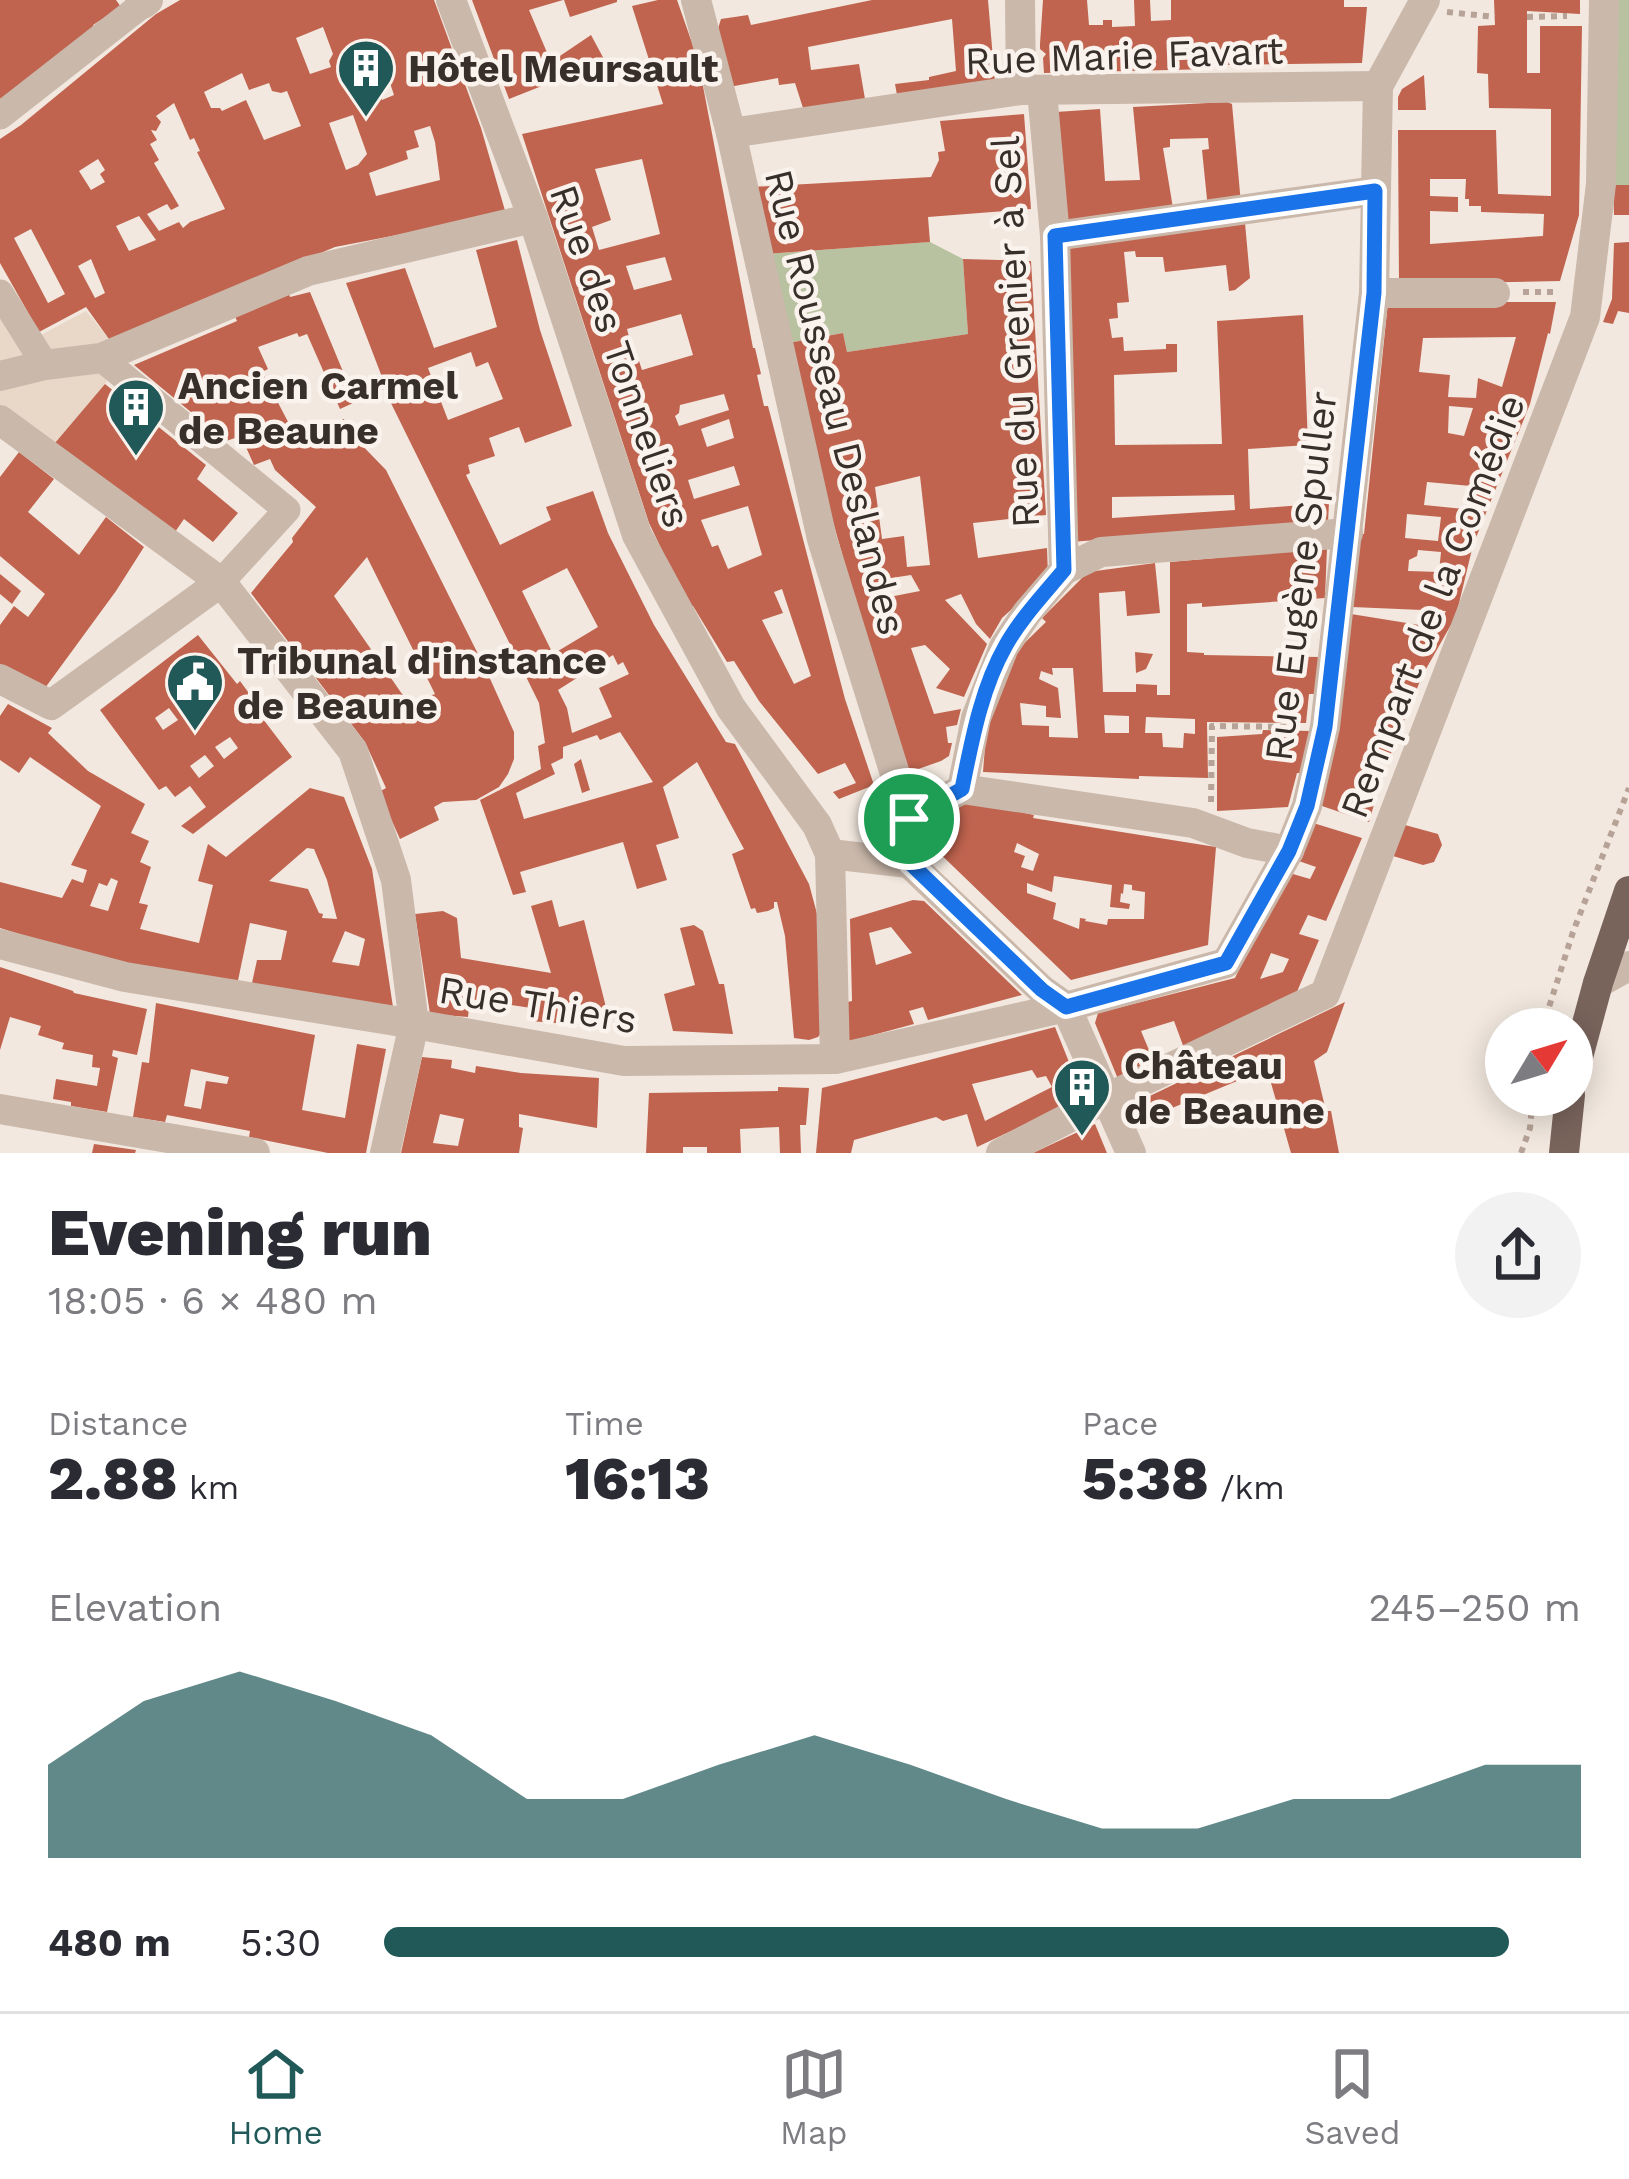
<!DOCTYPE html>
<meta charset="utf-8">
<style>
body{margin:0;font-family:"Work Sans",sans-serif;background:#f2f2f3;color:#2b2b33;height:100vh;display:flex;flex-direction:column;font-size:45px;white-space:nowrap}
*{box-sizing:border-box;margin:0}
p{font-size:39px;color:#7c7c81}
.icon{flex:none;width:66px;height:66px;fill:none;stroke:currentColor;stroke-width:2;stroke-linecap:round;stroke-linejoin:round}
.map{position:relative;height:1153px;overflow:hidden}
.sheet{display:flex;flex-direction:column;background:#fff;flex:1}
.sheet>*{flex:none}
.needle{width:78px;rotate:52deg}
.buttons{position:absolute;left:1485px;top:1008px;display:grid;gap:24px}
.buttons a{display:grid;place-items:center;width:108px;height:108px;border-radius:50%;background:#fff;box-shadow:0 6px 30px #0003;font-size:60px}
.pin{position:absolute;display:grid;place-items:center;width:102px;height:102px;color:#fff;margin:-51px;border:6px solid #fff;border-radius:50%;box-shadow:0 3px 12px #0007}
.round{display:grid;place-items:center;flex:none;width:126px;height:126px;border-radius:63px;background:#f2f2f3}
.summary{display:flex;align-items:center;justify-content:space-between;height:204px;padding:0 48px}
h1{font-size:66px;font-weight:800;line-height:90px}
.metrics{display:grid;grid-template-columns:repeat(3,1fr);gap:18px;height:204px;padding:12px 48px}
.metrics div{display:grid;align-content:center}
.metrics b{font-size:60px;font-weight:800}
.metrics small{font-size:33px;font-weight:400}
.metrics p{font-size:33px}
.chart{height:336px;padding:24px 48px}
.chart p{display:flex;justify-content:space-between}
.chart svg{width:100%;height:216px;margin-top:12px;fill:#215858;opacity:.7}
ul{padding:0 48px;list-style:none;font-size:39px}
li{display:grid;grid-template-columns:192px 144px 1fr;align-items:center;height:90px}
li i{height:30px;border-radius:15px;background:#215858}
.tab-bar{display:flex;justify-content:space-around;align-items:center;height:168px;border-top:3px solid #e1e1e2;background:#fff;font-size:33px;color:#7c7c81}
.tab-bar a{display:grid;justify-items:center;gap:6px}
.tab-bar .on{color:#215858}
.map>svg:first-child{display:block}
</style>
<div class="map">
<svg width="1629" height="1153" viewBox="0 0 1629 1153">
<rect width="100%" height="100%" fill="#f2e8df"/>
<!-- green -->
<g fill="#b8c1a0">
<polygon points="1617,0 1629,0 1629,185 1613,185"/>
<polygon points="930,242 963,259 968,334 847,352 843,333 783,344 765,254"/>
</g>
<!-- plaza -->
<polygon fill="#e9d8c7" points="86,311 119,351 114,369 105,384 38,463 0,435 0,317 37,337"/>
<!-- building -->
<g fill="#c0644f" fill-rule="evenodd">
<polygon points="0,0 116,0 121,7 93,25 95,28 0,99"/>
<path d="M180,0H434L481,128L506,214L335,247L114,339H109L86,307L39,332L0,263V139L21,125L156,14ZM323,27L333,54L329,61L331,67L310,74L296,38ZM384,65L394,95L382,100L379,91L366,88L361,75ZM242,73L249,90L269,83L272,91L281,93L287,91L301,126L264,140L246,100L222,111L220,108H211L204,92ZM174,103L190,140L194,138L200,151L197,152L225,209L190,222L183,228L179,222L159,231L147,214L167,204L171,210L179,206L154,163L159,160L150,144L157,140L151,130L156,131L161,122L156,116ZM353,115L367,154L358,165L346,170L329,123ZM430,126L435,142L440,180L376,196L369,173L408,159L406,151L419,147L414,131ZM98,159L105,170L100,174L105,182L91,190L79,171ZM139,216L156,240L129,251L116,226ZM31,229L65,294L48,303L14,238ZM91,259L105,293L95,298L78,266Z"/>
<polygon points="472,0 563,0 529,10 551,62 591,35 605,61 509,99"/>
<polygon points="564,0 617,0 617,2 570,17"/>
<path d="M658,0H677L698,60L753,348H755L761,374L757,375L764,406H768L845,699L874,785L839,799L833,792L856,783L845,763L818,774L759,701L734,661L727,662L693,606L689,607L649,523L522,134L663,104L632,6ZM642,159L660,234L599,250L592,227L611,220L595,169ZM665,257L672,280L634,290L626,266ZM681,314L693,355L642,370L636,352L625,355L621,340L629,337L627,329ZM724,394L729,410L679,426L675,416L679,413L680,405ZM729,419L734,438L707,447L701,429ZM734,466L740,485L694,499L688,480ZM748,506L762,555L728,569L718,545L712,547L701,520ZM782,589L811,676L794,684L762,620L783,613L774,592Z"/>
<polygon points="872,0 988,0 995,82 897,95 895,84 929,80 929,77 956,71 952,19 808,47 811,70 859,64 865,99 803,108 795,83 779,85 778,78 729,87 716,35 721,19 748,15 751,25"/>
<polygon points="1043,0 1087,0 1089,25 1103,25 1103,20 1112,20 1112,27 1135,26 1134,0 1150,0 1151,21 1171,20 1171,0 1344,0 1344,7 1367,7 1362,63 1215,65 1210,65 1211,69 1044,73 1043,58 1046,54 1040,49 1040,44"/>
<path d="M1494,0H1580V14L1527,11V73H1540V26H1582L1579,215L1560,281L1399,284L1398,130H1496L1498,194L1551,196V109L1489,108L1488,74L1477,73L1478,26L1495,25ZM1430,179H1466L1465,199H1469V206H1481V212L1544,214L1543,236L1430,244V211L1458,212V197L1430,196Z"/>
<polygon points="1424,75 1426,110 1398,110 1398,97 1402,89"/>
<polygon points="1227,102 1232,104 1241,204 1208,209 1202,150 1209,149 1208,138 1170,139 1170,147 1163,148 1174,214 1065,231 1056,112 1100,109 1105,181 1140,180 1133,107"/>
<polygon points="1024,114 1031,209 928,217 930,242 765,254 752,187 931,177 939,160 938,152 945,151 940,121"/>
<polygon points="1613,185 1629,185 1629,215 1614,215"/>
<path d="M1245,223L1250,278L1235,290L1229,291L1226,265L1165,272L1163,257H1136L1135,251L1124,252L1129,302L1117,303L1118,318L1109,319L1112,338L1123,337L1124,351L1166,349V344H1177V372L1114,375L1115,445L1222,444L1217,321L1303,315L1308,445L1248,449L1250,509L1329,503L1328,523L1070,542L1065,253L1071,248ZM1234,495L1235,510L1112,518V497Z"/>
<path d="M517,240L540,330L572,426L525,443L519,427L489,438L495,456L468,465L470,473L466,475L500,545L551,520L546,507L593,491L608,533L654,625L726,742L735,744L809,884L823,936L825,1028L818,1037L809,1040L794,1038L785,936L777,902H774V908L768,911L757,913L755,908L751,909L732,854L744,849L697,762L663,787L679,838L656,845L667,880L637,889L623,842L520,872L526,892L513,895L480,800L541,769L538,746L545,743L539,703L384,389L340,409L307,334L299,337L297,333L258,347L268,369L262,372L297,439L344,419L352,435L386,470L487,672L514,732V759L508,774L499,787L476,800L443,802L434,807L439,820L400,839L379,792L386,788L365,742L251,593L293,542L292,538L316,507L275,470L270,459L254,465L241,436L226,441L134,365L237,321L234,314L289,294L290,297L310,292L349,386L346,388L348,392L382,377L346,283L405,268L434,348L497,327L476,250ZM471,352L476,367L488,362L503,399L448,420L428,368ZM367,557L435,694L409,704L334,596ZM567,568L598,627L553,654L522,591ZM613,655L618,665L623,662L629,674L599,688L612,717L572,733L567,708L558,690ZM620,732L653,782L524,819L516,793L555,774L551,764L563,758V747L597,735L600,740Z"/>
<polygon points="1629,242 1629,313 1618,311 1613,324 1603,322 1612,299 1614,243"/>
<path d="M963,259L1031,261L1046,515L973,523L978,558L1047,548L1048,576L1002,618L990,639L976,624L961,594L945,600L987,644L964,697L936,688L950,669L925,645L911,648L934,714L961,709L957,725L946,727L948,743H952L949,756L941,761L904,774L783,344L843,333L847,352L968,334ZM920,476L930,565L907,567L904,536L882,539L875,487ZM911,575L920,591L884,598L878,580Z"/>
<path d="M1388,302H1556L1550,334L1548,333L1530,404L1473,545L1456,616L1422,676L1390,756L1371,750L1359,796L1375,801L1369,822L1319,805L1351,614L1438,628L1446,611L1352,607L1361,534H1364ZM1516,337L1502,387L1478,378L1476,398L1448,397L1450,375L1419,372L1423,338ZM1449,406L1473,408L1464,436L1448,433ZM1427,482L1471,486L1464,509L1424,505ZM1407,514L1441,517L1438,541L1405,538ZM1418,550L1441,552L1439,572L1408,571L1409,560L1417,556Z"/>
<polygon points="105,384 206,465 197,479 238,513 213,542 184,519 175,532 55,443"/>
<polygon points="19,452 54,479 28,512 79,555 106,517 144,547 116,591 45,688 0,664 0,625 14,606 28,617 45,594 0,556 0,477"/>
<path d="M1327,548L1325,598L1202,607V603L1187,604V652L1204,653V655L1320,657L1316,694H1309L1306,723L1207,722L1208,778L1139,776V779L983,772L987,721L1009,658L1046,622L1042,618L1088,572L1155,563L1160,613L1127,616L1125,591L1099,593L1103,692H1136V684L1157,685V695H1170V562ZM1052,668H1073L1078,738L1049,737V726L1022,725L1020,703L1046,706V717L1061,718L1058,688L1039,679L1041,671L1053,675ZM1104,715L1129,716V733H1105ZM1146,717L1195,719V734L1184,733L1183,748L1163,747L1162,733H1145Z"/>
<polygon points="0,574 21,591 12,604 0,594"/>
<path d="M198,635L237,684L240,681L257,704L253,706L292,757L193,834L181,826L206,807L190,786L175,797L166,786L159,790L100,710ZM193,690L203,702L188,712L180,700ZM169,708L178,720L163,730L155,718ZM230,737L238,748L224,759L215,747ZM205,755L214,766L199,778L190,766Z"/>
<polygon points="1135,652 1153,654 1146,669 1136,673"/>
<path d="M8,704L52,728L48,733L88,771L145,804L131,833L149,841L140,862L151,867L139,903L148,905L140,929L199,943L213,885L198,881L208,844L226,857L310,788L344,797L372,869L393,1007L250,992L257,960H281L287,931L250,923L236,990L92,957L0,928V882L62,898L72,879L83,883L87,870L71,865L101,806L30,757L19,773L0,760V716ZM307,848L314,849L327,880L337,919L322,918L323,914L319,913L308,889L269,881ZM111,878L118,881L108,911L90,906L99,883L107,886ZM345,931L365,939L359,966L332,962Z"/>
<polygon points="1263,730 1311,731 1302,773 1297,773 1288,807 1217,811 1217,737 1262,734"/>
<polygon points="581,759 590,790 582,793 574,764"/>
<path d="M952,797L1034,815L1033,818L1216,847L1208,945L1071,980L930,844L942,821L946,823ZM1017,843L1039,854L1033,871L1021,867L1025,856L1014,852ZM1054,876L1112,885L1110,907L1129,909L1130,904L1120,902L1121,893L1123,894L1124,884L1132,885V890L1145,892L1144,919H1108L1107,925L1085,921L1086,919L1080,918L1079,929L1053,919L1056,903L1027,893V883L1052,892Z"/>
<path d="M1310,822L1362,838L1326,921L1308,915L1299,934L1319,940L1296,994L1184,1048L1174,1021L1141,1031L1154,1062L1118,1079L1095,1023L1098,1013L1235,978L1286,872L1310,879L1316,867L1293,859ZM1271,953L1289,959L1283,972L1260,979Z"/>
<polygon points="1405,825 1438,834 1442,845 1434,862 1423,865 1393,856"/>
<polygon points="552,900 559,927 584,920 611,1027 529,1021 531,1008 470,999 468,1017 430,1014 415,914 443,911 457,918 461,958 551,973 531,906"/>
<path d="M913,900L924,901L1022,995L928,1020L923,1007L909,1011L914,1024L847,1042V1002L852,1001L850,919ZM891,927L912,953L876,965L869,933Z"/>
<polygon points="694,925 703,931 719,984 724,984 733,1034 673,1031 664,994 695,985 680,928"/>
<polygon points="0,967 73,991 74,993 147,1009 137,1055 113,1050 112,1056 118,1058 107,1112 71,1106 71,1102 53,1099 56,1079 97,1086 100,1068 92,1067 93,1055 62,1049 64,1043 38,1035 41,1026 10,1017 0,1050"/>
<polygon points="1345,1002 1327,1052 1314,1061 1326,1111 1331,1111 1339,1153 1291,1153 1265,1062 1236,1076 1237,1081 1136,1123 1129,1106"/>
<path d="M156,1003L315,1035L302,1110L345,1118L357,1044L386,1049L366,1153H328L249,1137L250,1131L167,1115L165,1122L133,1117L142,1062L149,1063ZM191,1069L229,1077L227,1084L206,1081L201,1109L184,1106Z"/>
<path d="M1055,1027L1083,1097L977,1147L967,1114L943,1121L936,1117L854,1140L851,1153H816L822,1088ZM1032,1070L1037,1078L1046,1076L1052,1087L985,1121L972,1084Z"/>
<path d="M422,1057L452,1060L451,1068L475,1073L476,1066L521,1073L599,1078L597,1128L519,1114V1127L523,1128L519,1153H401ZM440,1114L464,1119L458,1146L433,1143Z"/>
<polygon points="778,1087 809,1088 806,1125 800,1125 801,1153 780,1153 779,1127 740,1129 741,1153 707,1153 707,1147 683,1147 683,1153 646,1153 649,1093 778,1091"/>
<polygon points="1095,1124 1107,1153 1033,1153"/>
<polygon points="94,1144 136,1150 135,1153 92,1153"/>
</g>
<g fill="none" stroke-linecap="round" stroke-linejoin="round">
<!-- path -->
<g stroke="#b6a296" stroke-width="6" stroke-dasharray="6 6" stroke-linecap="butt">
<polyline points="1447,12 1495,17"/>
<polyline points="1527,17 1567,16"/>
<polyline points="1523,292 1558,292"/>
<polyline points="1211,802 1212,726 1297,727"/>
<polyline points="1542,1029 1573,932 1629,788"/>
<polyline points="1521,1153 1530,1128 1533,1095"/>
</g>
<!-- pedestrian -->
<g stroke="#cab8ab" stroke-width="27">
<polyline points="0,116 143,4"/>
<polyline points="0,293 45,365"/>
<polyline points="101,358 287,510 221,582"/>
</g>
<!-- minor -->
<g stroke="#cab8ab" stroke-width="30">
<polyline points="140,0 143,4 148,0"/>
<polyline points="451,0 533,218 637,535 731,708 817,825 830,854 835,1059"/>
<polyline points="696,0 731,133 822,539 909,819 909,863 830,854"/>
<polyline points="1020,0 1021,90"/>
<polyline points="1042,91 1055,236 1064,570"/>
<polyline points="731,133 1021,90 1378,86"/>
<polyline points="1055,236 1375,191"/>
<polyline points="1374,293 1495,293"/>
<polyline points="0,376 45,365 101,358 308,271 533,218"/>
<polyline points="0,420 221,582 353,751 396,880 414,1024 385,1153"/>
<polyline points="0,679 51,705 221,582"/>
<polyline points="962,789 1193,823 1247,843 1289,851"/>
<polyline points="909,819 962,789 976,718 1004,647 1027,613 1064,570 1101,552 1348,533"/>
<polyline points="909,863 1042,990 1066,1007 1131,1153"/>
<polyline points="0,944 125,977 414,1024 624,1061 835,1059 1066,1007 1226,963 1289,851 1307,806 1325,727 1374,293 1378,86 1425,0"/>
<polyline points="1598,983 1629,966"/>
<polyline points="0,1109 255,1153"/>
<polyline points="1001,1153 1107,1098 1325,994 1585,317 1601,184 1604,0"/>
</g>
<!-- primary -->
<g stroke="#79645c" stroke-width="30">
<polyline points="1572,1079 1598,983 1629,891"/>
<polyline points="1564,1153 1570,1095"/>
</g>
</g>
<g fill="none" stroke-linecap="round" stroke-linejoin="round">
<!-- route casing -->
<g stroke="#fff" stroke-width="24">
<path id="route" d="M1375,191L1374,293L1325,727L1307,806L1289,851L1226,963L1066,1007L1042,990L909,862V819L962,789C972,740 981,689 1006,645C1022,617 1044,594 1064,570L1055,236Z"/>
</g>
<!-- route -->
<use href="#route" stroke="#1a73e8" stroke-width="15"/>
</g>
<!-- icons -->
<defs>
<g id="building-pin" transform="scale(3)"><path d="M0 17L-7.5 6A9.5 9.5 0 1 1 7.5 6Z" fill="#215858" stroke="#faf2ec"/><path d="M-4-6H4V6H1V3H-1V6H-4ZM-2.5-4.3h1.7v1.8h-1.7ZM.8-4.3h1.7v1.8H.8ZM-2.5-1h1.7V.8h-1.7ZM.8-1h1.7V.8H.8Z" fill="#fff"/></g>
<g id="civic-pin" transform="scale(3)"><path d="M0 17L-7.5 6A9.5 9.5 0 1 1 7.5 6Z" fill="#215858" stroke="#faf2ec"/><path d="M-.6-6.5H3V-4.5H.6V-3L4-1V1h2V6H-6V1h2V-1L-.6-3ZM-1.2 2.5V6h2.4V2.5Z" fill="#fff"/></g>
</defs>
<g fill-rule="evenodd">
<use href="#building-pin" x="366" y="68"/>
<use href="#building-pin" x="136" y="407"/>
<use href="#civic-pin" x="195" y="682"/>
<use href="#building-pin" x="1082" y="1087"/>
</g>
<g text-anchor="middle" stroke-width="9" stroke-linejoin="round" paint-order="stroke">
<!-- street labels -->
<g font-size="39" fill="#382e2a" stroke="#faf2ec">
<text transform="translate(1124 55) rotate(-2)" y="14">Rue Marie Favart</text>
<text transform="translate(1015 332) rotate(-93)" y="14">Rue du Grenier à Sel</text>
<text transform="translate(621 356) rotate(71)" y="14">Rue des Tonneliers</text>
<text transform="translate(836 402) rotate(76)" y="14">Rue Rousseau Deslandes</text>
<text transform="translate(1300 576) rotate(-83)" y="14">Rue Eugène Spuller</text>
<text transform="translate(1432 606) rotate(-69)" y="14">Rempart de la Comédie</text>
<text transform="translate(538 1004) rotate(9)" y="14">Rue Thiers</text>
</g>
<!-- poi labels -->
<g font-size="39" font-weight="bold" fill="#382e2a" stroke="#faf2ec" text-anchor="start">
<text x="408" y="82">Hôtel Meursault</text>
<text x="178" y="399">Ancien Carmel<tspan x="178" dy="45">de Beaune</tspan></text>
<text x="237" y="674">Tribunal d'instance<tspan x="237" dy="45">de Beaune</tspan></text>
<text x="1124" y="1079">Château<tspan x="1124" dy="45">de Beaune</tspan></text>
</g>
</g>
</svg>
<div class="buttons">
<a><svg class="needle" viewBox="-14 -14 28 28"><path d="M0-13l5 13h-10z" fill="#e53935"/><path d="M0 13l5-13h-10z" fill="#7c7c81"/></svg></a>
</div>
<div class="pin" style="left:909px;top:819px;background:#1e9e55"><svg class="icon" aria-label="arrive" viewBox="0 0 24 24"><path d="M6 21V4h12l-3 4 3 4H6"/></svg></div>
</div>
<section class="sheet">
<div class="summary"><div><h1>Evening run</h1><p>18:05 · 6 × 480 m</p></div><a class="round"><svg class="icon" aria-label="share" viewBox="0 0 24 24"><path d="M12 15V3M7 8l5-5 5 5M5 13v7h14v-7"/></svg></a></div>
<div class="metrics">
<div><p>Distance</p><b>2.88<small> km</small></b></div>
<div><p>Time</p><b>16:13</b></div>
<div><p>Pace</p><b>5:38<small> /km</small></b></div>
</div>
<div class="chart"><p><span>Elevation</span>245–250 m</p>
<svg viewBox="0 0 160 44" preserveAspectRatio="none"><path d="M0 44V25L10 12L20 6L30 12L40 19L50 32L60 32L70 25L80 19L90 25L100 32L110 38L120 38L130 32L140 32L150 25L160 25V44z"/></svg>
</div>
<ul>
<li><b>480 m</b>5:30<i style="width:94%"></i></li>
</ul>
</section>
<nav class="tab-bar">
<a class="on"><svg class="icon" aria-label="home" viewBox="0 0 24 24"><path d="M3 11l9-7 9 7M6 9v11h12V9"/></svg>Home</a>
<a><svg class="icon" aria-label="map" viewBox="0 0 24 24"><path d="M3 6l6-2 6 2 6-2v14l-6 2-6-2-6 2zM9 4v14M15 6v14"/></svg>Map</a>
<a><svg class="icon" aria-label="saved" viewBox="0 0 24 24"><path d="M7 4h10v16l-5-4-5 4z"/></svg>Saved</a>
</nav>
